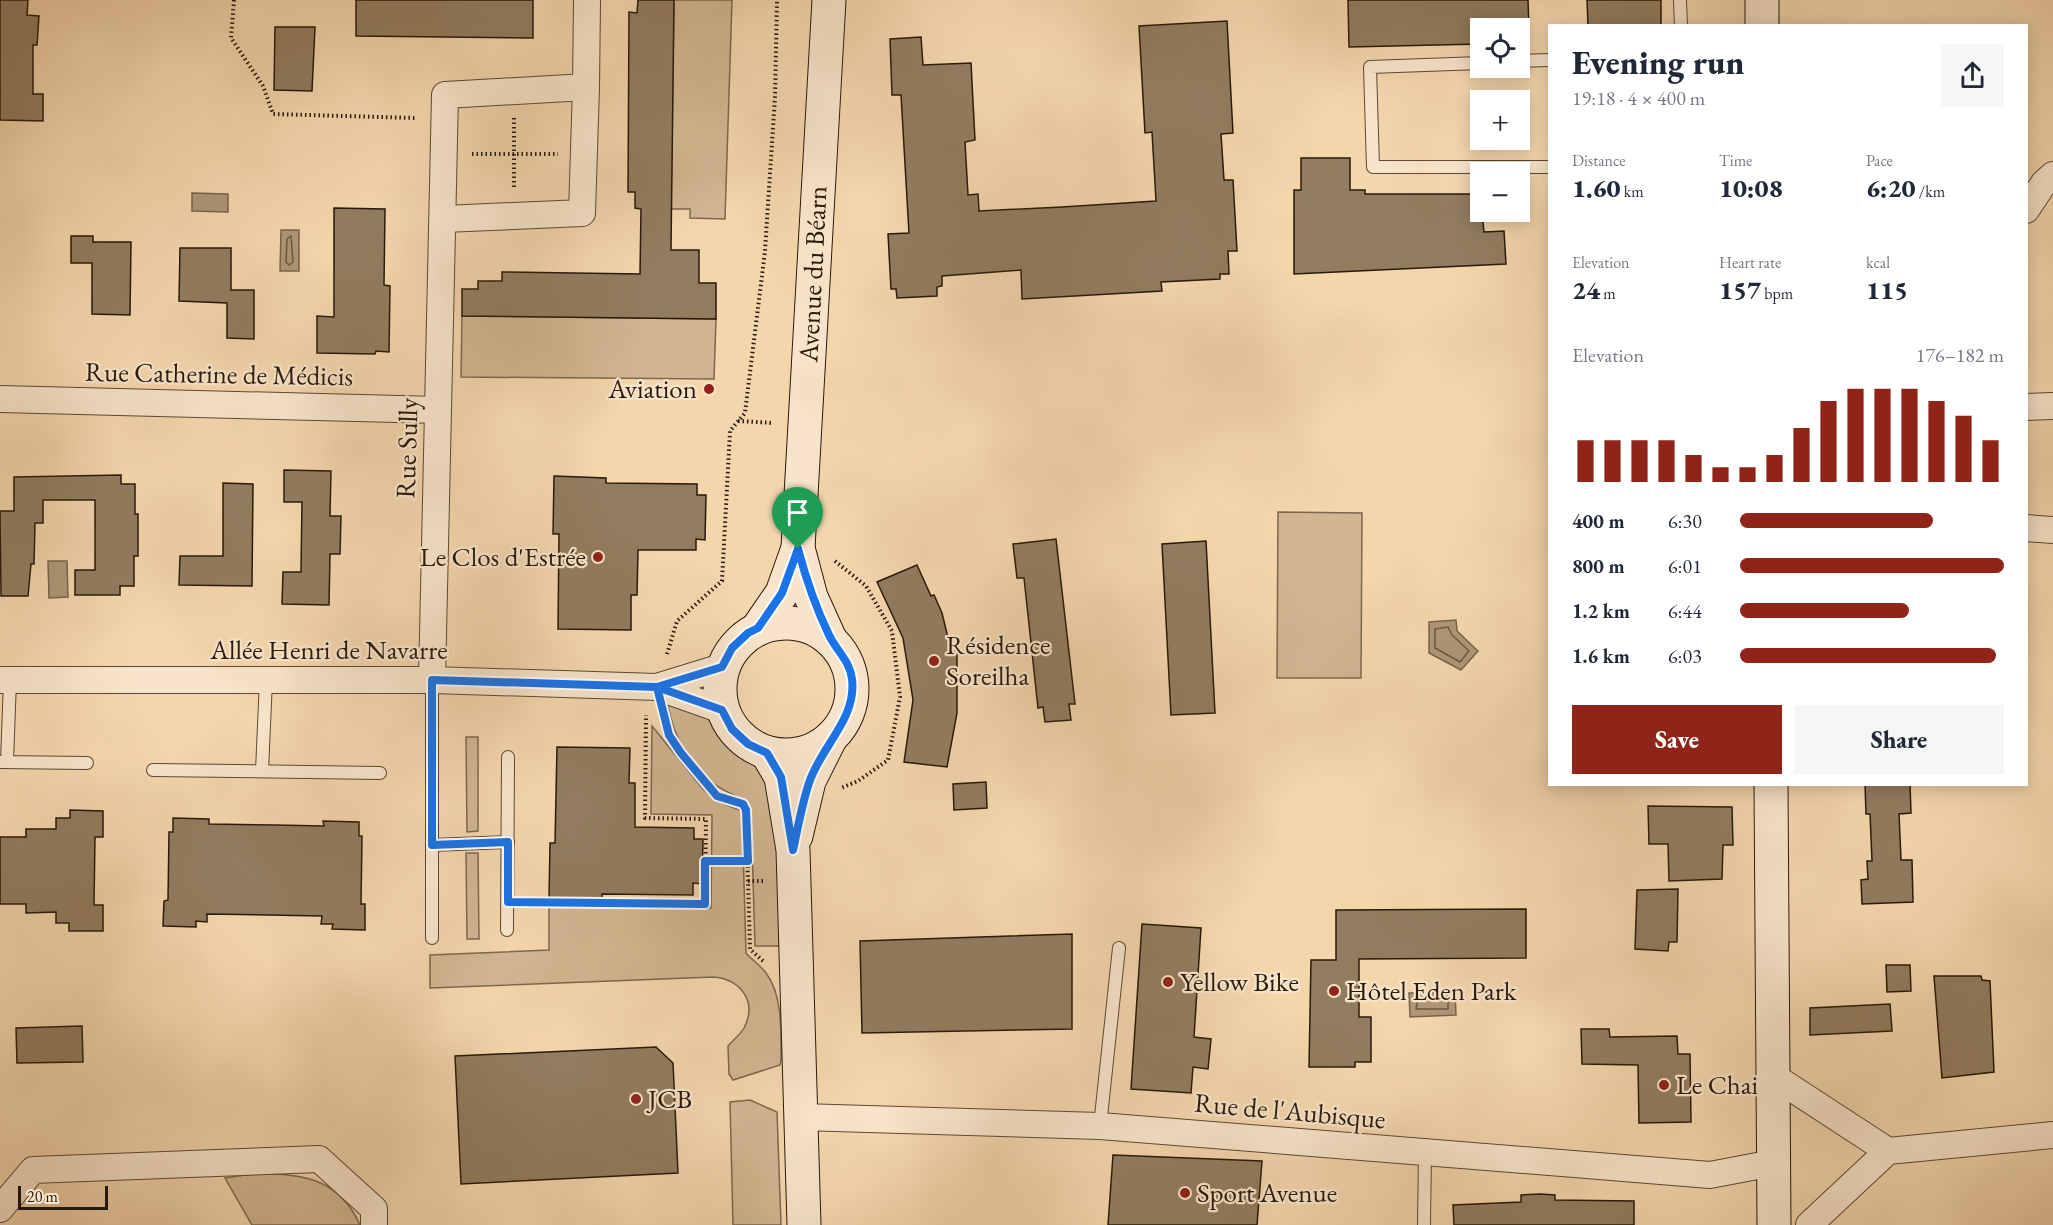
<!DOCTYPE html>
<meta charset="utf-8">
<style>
body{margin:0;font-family:"EB Garamond",serif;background:#f6f6f7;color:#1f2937;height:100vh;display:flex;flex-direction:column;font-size:22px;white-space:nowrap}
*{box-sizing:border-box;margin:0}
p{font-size:20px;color:#747a83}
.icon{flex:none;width:33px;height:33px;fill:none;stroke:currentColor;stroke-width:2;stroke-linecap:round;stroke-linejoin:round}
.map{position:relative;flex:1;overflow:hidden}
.sheet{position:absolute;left:1548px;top:24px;width:480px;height:762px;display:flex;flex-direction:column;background:#fff;border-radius:0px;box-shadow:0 3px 15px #0003}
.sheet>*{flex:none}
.fabs{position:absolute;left:1470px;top:18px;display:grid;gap:12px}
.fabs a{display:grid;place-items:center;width:60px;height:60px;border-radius:0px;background:#fff;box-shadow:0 3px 15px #0003;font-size:30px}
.scale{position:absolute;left:18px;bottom:15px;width:90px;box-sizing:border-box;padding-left:6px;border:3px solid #271a0a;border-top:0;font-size:16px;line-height:21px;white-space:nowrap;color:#271a0a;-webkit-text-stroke:4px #f8e4ca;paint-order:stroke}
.pin{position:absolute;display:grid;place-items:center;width:51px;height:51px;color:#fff;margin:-62px -26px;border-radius:50% 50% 50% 0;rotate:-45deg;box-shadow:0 0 6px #0007}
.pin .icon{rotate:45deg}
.round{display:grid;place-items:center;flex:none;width:63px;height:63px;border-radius:0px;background:#f6f6f7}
.headline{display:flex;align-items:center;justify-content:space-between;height:102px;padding:0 24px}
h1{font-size:33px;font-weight:800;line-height:45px}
.metrics{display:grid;grid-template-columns:repeat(3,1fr);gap:9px;height:102px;padding:6px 24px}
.metrics div{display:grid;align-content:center}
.metrics b{font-size:26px;font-weight:800}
.metrics small{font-size:16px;font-weight:400}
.metrics p{font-size:16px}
.chart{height:168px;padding:12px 24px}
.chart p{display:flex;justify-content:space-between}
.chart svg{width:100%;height:108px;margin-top:6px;stroke:#8f2418;stroke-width:6}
.button{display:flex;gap:12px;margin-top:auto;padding:12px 24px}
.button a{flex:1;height:69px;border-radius:0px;background:#8f2418;color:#fff;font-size:24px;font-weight:800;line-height:69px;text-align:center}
.button a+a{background:#f6f6f7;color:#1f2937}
ul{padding:0 24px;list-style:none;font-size:20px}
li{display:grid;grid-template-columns:96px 72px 1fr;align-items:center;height:45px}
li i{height:15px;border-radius:8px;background:#8f2418}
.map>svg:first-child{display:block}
</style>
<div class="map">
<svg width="2053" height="1225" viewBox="0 0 2053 1225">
<rect width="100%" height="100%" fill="#f4d6ad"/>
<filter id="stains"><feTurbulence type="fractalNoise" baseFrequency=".00333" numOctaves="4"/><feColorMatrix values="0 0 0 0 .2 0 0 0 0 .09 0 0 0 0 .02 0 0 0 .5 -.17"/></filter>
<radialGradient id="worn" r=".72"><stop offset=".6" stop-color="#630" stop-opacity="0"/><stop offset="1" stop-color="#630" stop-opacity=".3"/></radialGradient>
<!-- green -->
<g fill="#d1b691" stroke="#7c684e" stroke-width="1.5">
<polygon points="674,0 732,0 725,219 690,218 690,209 671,209"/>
<polygon points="462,316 716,319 714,379 461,377"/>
<polygon points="1278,512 1362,513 1361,678 1277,678"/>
<path d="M668,705H685L713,714L727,735L751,755L770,777L787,946H755L751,811C744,796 727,794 714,784C689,766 673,735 668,705Z"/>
<path d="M652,726L703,789L717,801L742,811L746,953C752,960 760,965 766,973C783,995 781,1033 781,1060L780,1065L733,1080L729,1074L728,1046C733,1040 740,1035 744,1028C758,1001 740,979 713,977L430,988V955L549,950V906L711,908L712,815L651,814Z"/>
<polygon points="466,737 478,737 478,831 467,832"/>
<polygon points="466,853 478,853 479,939 467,939"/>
<polygon points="750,1100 777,1112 781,1225 733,1225 730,1102"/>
<path d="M251,1174C299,1173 338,1176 360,1225H252L225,1178Z"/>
</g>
<!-- water -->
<g fill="#ae9676" stroke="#78644b" stroke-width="1.5">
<polygon points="192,193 228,194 228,212 192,211"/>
<polygon points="281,230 299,230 299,271 280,271"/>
<polygon points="48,561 67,561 68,597 49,598"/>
<polygon points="1456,620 1457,631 1478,651 1461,670 1429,653 1429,622"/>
<polygon points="1455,992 1456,1015 1410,1017 1409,993"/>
</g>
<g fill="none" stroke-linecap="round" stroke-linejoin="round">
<!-- shore -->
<g stroke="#6a5840" stroke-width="1.5">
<polygon points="291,236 293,262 289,265 286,262 287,239"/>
<polygon points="1448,627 1452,635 1469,651 1460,662 1435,648 1435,629"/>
<polygon points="1448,998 1448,1009 1416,1009 1418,999"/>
</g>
</g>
<!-- building -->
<g fill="#927c5f" stroke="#271a0a" stroke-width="1.5">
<polygon points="0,0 28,0 27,15 39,16 37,45 33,45 33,94 43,94 43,121 0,120"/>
<polygon points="356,0 533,0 533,38 356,36"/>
<polygon points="638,0 674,0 671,250 699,250 699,283 716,283 716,319 462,316 462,289 478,289 478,281 502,281 502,272 640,274 641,209 635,208 635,192 628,192 629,12 637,13"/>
<polygon points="1348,0 1528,0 1529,27 1480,28 1480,44 1349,47"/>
<polygon points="1587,0 1661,0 1661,26 1588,26"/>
<polygon points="1227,21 1233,133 1221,134 1224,180 1233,180 1237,251 1228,251 1229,274 1220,274 1220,279 1161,282 1162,291 1022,299 1021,270 942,276 942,286 937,287 937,296 897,298 896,289 891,289 888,234 909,233 901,95 892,95 890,39 921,37 923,65 971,63 975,140 965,142 968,195 978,194 979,211 1062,207 1156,201 1152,132 1145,133 1139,26"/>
<polygon points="275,27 315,27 312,91 274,90"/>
<polygon points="1301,158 1350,158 1350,190 1365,190 1365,194 1480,194 1484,232 1504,231 1506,264 1294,274 1294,190 1301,190"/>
<polygon points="334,208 385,209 384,285 390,286 389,352 376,351 375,354 317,353 317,316 334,317"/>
<polygon points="71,236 93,236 93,242 131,242 130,315 92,314 92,263 71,263"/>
<polygon points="180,248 231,248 231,290 254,290 254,339 227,338 227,303 179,301"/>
<polygon points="284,470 331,471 330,516 341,516 340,554 330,554 329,605 282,604 283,572 301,572 302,502 284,502"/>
<polygon points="121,475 121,484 135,484 135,514 138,514 138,556 134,556 134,586 120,586 120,595 75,595 75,570 95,570 95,500 43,500 43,523 35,523 34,564 31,564 28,596 1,596 0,511 14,511 14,477"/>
<polygon points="554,476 606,478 606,483 697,484 697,495 706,495 705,540 696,539 696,550 638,550 637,595 631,595 631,630 558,629 559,534 553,534"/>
<polygon points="223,483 253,484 252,586 179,585 180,556 223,556"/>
<polygon points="1056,539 1075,704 1069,704 1071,720 1045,722 1043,707 1038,708 1024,578 1017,578 1013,544"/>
<polygon points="1206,541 1215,713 1171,715 1162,544"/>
<polygon points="917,565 931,596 934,595 942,613 951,650 957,649 957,713 947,767 904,762 913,700 903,638 877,582"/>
<polygon points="557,747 630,748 629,783 635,783 635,827 694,828 694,839 703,839 702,884 693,883 693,895 602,894 602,900 549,899 550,843 555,843"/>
<polygon points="986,782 987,808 954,810 953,784"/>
<polygon points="1865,784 1910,784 1911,813 1899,814 1901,860 1912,860 1913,902 1862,904 1861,880 1868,879 1867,861 1872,861 1870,814 1866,814"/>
<polygon points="1648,806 1732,807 1733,845 1723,845 1722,879 1669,881 1668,844 1649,844"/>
<polygon points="70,810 103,811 103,837 95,837 94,905 103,905 103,931 69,931 69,923 56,923 56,912 26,913 26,904 0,904 0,837 26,837 26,829 56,829 56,818 70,818"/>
<polygon points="173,818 209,819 209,824 275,825 324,826 323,821 359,822 359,836 362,836 361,904 365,904 365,930 332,929 333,924 321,924 322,916 207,914 207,922 196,921 196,927 163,926 164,901 168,900 169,832 173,832"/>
<polygon points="1678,889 1677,942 1669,942 1668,951 1635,949 1637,890"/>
<polygon points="1526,909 1526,958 1359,959 1359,1017 1371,1017 1371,1062 1355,1062 1355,1067 1309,1067 1311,960 1336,960 1336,910"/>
<polygon points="1142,924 1201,928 1194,1037 1211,1039 1208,1069 1193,1067 1191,1093 1131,1089"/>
<polygon points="1072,934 1072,1029 862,1033 860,941"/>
<polygon points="1886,965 1910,965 1911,991 1887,992"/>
<polygon points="1934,976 1981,976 1982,980 1990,981 1994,1072 1942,1078"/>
<polygon points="1890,1004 1892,1031 1810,1035 1810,1008"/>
<polygon points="82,1026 83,1062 17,1063 16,1028"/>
<polygon points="1581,1029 1609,1029 1610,1037 1677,1036 1678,1054 1690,1054 1691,1122 1639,1123 1638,1065 1582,1064"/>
<polygon points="656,1047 673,1063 678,1173 461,1184 455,1056"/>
<polygon points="1113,1155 1262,1161 1257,1225 1108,1225"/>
<polygon points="1540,1194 1555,1195 1555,1200 1634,1201 1634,1225 1454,1225 1453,1205 1521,1202 1521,1195"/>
</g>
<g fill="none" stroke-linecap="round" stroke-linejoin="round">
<!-- lane casing -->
<g stroke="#5a4933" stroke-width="14">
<g id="lane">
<polyline points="1680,0 1681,26"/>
<polyline points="1520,61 1550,60"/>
<polyline points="1480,63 1370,67 1373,167 1550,167"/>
<polyline points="432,680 432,938"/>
<polyline points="0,762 87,763"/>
<polyline points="7,762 10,680"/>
<polyline points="153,770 380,773"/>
<polyline points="262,771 266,680"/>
<polyline points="432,845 508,842"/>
<polyline points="507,930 508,757"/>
<polyline points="1100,1126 1119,948"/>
<polyline points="1424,1225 1425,1152"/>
</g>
</g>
<!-- street casing -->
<g stroke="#5a4933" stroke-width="28">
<g id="street">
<polyline points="2026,210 2044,183 2053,175"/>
<polyline points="444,219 582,213 586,87"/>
<polyline points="0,399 438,410"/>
<polyline points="2026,407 2053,406"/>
<polyline points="2026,528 2053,530"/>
<polyline points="0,680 432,680 657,687 722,710"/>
<polyline points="432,680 445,95 586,87 587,0"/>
<polyline points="657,687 722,667"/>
<polyline points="1773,1076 1888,1151"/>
<polyline points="801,1117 1100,1126 1710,1175 1773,1163"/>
<polyline points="0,1209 33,1170 319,1159 374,1209 374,1225"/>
<polyline points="1809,1225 1888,1151 2053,1135"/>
</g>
</g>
<!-- secondary casing -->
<g stroke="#271a0a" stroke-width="35">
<g id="secondary">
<polyline points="829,0 798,548 811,597 830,639"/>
<polyline points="1762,0 1762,26"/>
<circle cx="786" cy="689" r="66"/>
<polyline points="758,628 782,593 798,548"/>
<polyline points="767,753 781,777 793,850 804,1225"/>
<polyline points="1771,784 1774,1225"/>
<polyline points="796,836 809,781 830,739"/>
</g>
</g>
<!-- path -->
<g stroke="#271a0a" stroke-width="4" stroke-dasharray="1.5 3" stroke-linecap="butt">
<polyline points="234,0 231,38 263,86 273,114 417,118"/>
<polyline points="514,118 514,189"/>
<polyline points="472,154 558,154"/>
<polyline points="738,421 773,423"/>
<polyline points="835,561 866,586 892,631 900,697 888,760 858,781 841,788"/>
<polyline points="667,654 677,621 722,581 730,431 745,413 765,251 775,97 777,0"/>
<path d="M665,719C671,743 695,781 716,795C724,800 735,802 743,804L746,810L750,949L764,962"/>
<polyline points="705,861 748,861"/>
<polyline points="748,881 764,881"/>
<polyline points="526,902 705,904 706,819 645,818 646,715"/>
</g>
<!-- lane -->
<use href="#lane" stroke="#f8e4ca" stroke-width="12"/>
<!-- street -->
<use href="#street" stroke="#f8e4ca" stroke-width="26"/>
<!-- secondary -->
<use href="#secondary" stroke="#f8e4ca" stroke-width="33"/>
</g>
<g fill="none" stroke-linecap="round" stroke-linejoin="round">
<!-- route casing -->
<g stroke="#fff" stroke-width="12">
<path id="route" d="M798,549L782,593L758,628L748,633L732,648L722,667L657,687L432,680V845L508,842V902L705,904V861H748L746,810L743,804L717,796L681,753L669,735L657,687L722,710L732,729L748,744L767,753L781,777L793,850C798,827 802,804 809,783C821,746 857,719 852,679C850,661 836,650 829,635C815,606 806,579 798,549"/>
</g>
<!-- route -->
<use href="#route" stroke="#1a73e8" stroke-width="8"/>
</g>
<!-- markers -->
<g fill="#8f2418" stroke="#f8e4ca" stroke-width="2">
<circle cx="709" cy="389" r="6"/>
<circle cx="598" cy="557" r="6"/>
<circle cx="934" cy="661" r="6"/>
<circle cx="1168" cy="982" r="6"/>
<circle cx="1334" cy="991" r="6"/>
<circle cx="1664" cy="1085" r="6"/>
<circle cx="636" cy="1099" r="6"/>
<circle cx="1185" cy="1193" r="6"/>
</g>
<g text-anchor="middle" stroke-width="4.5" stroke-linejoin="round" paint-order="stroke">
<!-- street labels -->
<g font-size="27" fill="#271a0a" stroke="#f8e4ca">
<text transform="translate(813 274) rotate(-87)" y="9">Avenue du Béarn</text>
<text transform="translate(219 374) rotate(1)" y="9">Rue Catherine de Médicis</text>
<text transform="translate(407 448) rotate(-88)" y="9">Rue Sully</text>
<text x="329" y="659">Allée Henri de Navarre</text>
<text transform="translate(1290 1111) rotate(5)" y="9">Rue de l'Aubisque</text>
</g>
<!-- poi labels -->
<g font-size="27" fill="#271a0a" stroke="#f8e4ca" text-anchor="start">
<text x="697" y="398" text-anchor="end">Aviation</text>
<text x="586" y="566" text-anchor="end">Le Clos d'Estrée</text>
<text x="946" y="654">Résidence<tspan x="946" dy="31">Soreilha</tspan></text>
<text x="1180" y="991">Yellow Bike</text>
<text x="1346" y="1000">Hôtel Eden Park</text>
<text x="1676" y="1094">Le Chai</text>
<text x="648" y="1108">JCB</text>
<text x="1197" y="1202">Sport Avenue</text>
</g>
</g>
<rect width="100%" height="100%" filter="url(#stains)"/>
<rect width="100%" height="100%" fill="url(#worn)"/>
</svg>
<div class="fabs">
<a><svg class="icon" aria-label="locate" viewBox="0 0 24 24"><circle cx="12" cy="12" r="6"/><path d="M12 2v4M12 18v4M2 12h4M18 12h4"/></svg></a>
<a>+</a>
<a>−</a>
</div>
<div class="scale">20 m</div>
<div class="pin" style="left:798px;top:549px;background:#1e9e55"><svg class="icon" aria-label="arrive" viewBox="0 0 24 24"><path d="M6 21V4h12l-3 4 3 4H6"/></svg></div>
<section class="sheet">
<div class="headline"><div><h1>Evening run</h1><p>19:18 · 4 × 400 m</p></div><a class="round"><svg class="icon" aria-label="share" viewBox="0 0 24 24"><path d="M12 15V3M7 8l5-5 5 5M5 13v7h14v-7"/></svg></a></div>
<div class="metrics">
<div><p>Distance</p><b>1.60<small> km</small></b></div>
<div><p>Time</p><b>10:08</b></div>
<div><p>Pace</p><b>6:20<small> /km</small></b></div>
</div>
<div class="metrics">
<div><p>Elevation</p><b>24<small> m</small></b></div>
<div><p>Heart rate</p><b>157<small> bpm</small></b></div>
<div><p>kcal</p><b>115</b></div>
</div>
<div class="chart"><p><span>Elevation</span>176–182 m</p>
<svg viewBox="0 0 160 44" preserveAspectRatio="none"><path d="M5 44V27M15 44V27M25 44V27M35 44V27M45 44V33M55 44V38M65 44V38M75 44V33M85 44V22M95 44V11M105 44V6M115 44V6M125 44V6M135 44V11M145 44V17M155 44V27"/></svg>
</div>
<ul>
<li><b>400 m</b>6:30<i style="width:73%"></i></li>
<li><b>800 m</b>6:01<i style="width:100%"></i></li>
<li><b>1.2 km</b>6:44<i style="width:64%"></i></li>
<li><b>1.6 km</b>6:03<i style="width:97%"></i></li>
</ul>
<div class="button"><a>Save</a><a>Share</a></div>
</section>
</div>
